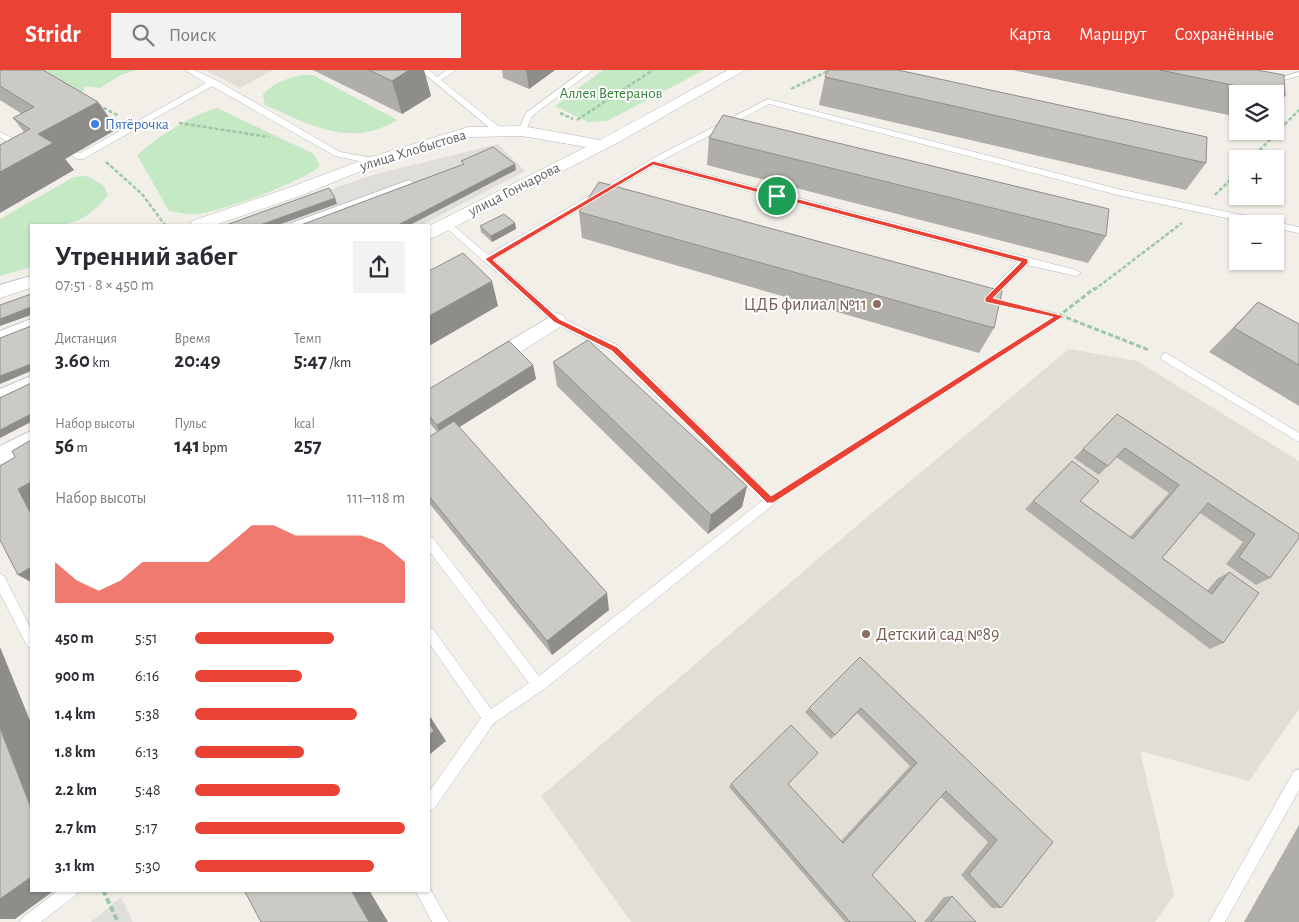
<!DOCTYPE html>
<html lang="ru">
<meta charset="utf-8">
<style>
body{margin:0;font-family:"Alegreya Sans",sans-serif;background:#f2f2f3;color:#2b2b33;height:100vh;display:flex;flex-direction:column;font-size:19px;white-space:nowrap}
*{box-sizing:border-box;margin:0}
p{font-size:16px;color:#7c7c81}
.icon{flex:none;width:28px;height:28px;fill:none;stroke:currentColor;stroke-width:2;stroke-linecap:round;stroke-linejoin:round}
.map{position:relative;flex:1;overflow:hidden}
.sheet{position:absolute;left:30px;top:154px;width:400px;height:668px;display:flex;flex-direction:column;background:#fff;border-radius:0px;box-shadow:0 1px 4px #0004}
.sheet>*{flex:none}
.fabs{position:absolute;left:1229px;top:15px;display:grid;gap:10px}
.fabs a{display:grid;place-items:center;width:55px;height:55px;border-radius:0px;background:#fff;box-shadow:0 1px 4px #0004;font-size:25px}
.pin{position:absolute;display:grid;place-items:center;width:42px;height:42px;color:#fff;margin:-21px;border:2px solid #fff;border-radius:50%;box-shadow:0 1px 5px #0007}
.round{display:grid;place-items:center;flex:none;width:52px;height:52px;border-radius:0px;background:#f2f2f3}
.headline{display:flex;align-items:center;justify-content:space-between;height:85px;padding:0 25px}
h1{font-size:28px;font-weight:700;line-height:38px}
.figures{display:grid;grid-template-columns:repeat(3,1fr);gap:8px;height:85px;padding:5px 25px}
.figures div{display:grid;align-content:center}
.figures b{font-size:21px;font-weight:700}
.figures small{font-size:14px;font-weight:400}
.figures p{font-size:14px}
.chart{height:140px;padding:10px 25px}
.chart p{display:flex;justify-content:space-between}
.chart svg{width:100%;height:90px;margin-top:5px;fill:#ea4335;opacity:.7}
ul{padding:0 25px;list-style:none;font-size:16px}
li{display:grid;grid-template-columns:80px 60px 1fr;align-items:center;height:38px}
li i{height:12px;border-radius:6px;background:#ea4335}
header{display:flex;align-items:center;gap:30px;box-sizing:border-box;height:70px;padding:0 25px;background:#ea4335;color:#fff}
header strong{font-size:24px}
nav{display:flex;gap:28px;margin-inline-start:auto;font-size:18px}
.search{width:350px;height:45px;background:#f2f2f3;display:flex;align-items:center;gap:12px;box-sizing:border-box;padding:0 18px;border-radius:0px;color:#7c7c81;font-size:19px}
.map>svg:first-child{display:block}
</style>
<header>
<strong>Stridr</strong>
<div class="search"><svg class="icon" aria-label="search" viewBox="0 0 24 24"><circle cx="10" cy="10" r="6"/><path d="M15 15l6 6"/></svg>Поиск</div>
<nav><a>Карта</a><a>Маршрут</a><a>Сохранённые</a></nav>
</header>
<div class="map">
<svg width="1299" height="852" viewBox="0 0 1299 852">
<rect width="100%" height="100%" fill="#f1efe8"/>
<!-- industrial -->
<g fill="#e0deda">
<polygon points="498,74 525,101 422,155 223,155 376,104"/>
<polygon points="121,827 133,852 91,852"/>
</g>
<!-- education -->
<g fill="#e1ded6">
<polygon points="205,0 273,0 240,18"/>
<polygon points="1069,279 1137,291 1299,391 1299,639 1249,711 1140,681 1174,825 1155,852 631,852 541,726 866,448"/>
</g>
<!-- green -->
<g fill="#c5e8c5">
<polygon points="25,0 136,0 121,5 100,18 85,16 82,26"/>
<polygon points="603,0 704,0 607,51 588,52 555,36"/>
<path d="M303,5H313L397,50C350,79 309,54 265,35L263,24C275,12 287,8 303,5Z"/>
<path d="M217,38L314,84L320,96C302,112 221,142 196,144C187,145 177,142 169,141L137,85C160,66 188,46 217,38Z"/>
<path d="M87,106L104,116L108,125C82,156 70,155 31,155V197L0,206V149L74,107Z"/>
</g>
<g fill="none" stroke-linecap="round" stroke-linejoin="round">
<!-- lane casing -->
<g stroke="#b5b8bc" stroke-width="1">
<g id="lane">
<polygon points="185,0 194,0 216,10 340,82 373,88 377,91 373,94 335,86 212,16 83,89 77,89 71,85 71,81 80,83 206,13"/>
<polygon points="420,0 429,0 437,7 447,0 456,0 441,10 503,60 503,64 497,64"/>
<polygon points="584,0 593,0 532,46 525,63 519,63 518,61 526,43"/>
<polygon points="1299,2 1299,6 1269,14 1265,12"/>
<polygon points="768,29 1118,119 1299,157 1299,163 1275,158 1275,154 1254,154 1118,125 769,34 659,92 1076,200 1081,203 1076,206 1027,195 990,231 987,232 982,229 984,227 1018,192 653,96 493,190 560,247 619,276 776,431 774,434 543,620 494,653 434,739 429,741 429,722 481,648 429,573 429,557 433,559 491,639 529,613 429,481 429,467 433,468 539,606 762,431 611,282 554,253 442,154 446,151 449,152 488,185 659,85"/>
<polygon points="0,62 16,70 16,74 0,82 0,76 7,72 0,67"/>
<polygon points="409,110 413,113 412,115 304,155 291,155 292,153"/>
<polygon points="31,249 31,257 0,269 0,261"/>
<polygon points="1166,283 1299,363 1299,372 1162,290 1161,287 1162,284"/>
<polygon points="31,306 31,314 0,327 0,319"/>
<polygon points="0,504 4,506 31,559 31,578 27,576 0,523"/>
<polygon points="1299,699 1299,720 1225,852 1209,852 1294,701"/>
<polygon points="429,817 449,852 432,852 415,820 429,820"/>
<polygon points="59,820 78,820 76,825 41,852 20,852 23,847"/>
</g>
</g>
<!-- street casing -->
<g stroke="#b5b8bc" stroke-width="1">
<g id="street">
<polygon points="728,0 745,0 619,72 435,167 429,169 429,156 586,77 522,66 469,67 378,94 300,126 215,155 190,155 192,151 288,118 368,88 468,57 522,56 600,70"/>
<polygon points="31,206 31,218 0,228 0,215"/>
<polygon points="557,243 563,245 566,250 563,255 498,296 491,298 484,296 482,291 484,286"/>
<polygon points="31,361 31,379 0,395 0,376"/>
</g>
</g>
<!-- path-far2 -->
<g stroke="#9cc7a9" stroke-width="2.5" stroke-dasharray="4 2" stroke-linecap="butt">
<polyline points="791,19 830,0"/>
<polyline points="618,23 645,28"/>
<polyline points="98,35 119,46"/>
<polyline points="560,43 573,49"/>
<polyline points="577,50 653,0"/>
<polyline points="179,53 269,67"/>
<polyline points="1251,89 1299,40"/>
<polyline points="106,92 142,124 165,155"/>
<polyline points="1215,125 1238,102"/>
<polyline points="1094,220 1182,153"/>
</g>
<!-- path-far1 -->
<g stroke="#9cc7a9" stroke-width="3" stroke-dasharray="5 2.5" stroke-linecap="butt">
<polyline points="1008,234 1060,245 1149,280"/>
<polyline points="786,421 1060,245 1095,218"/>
</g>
<!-- path -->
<polyline stroke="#9cc7a9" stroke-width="4" stroke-dasharray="6 3" stroke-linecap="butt" points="103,820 118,852"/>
<!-- lane -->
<use href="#lane" fill="#fff" fill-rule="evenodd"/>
<!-- street -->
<use href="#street" fill="#fff" fill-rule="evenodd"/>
</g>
<!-- wall -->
<g fill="#afaea9">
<polygon points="0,0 98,32 117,59 65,89 74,100 24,62 13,48 22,44 0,30"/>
<polygon points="313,0 424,0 431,26 402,44"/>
<polygon points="502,0 555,0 529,19 503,8"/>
<polygon points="1013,0 1257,0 1285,26 1275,39 1275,24 1238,24 1238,47"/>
<polygon points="825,7 1206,93 1186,120 819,35"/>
<polygon points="709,68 1106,166 1088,193 707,95"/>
<polygon points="579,142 994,258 979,283 582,168"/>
<polygon points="515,153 516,159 492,172 481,162 480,156"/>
<polygon points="1258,232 1299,254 1299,336 1209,282"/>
<polygon points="553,292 747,416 742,437 708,464 557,316"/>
<polygon points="533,295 536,309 459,357 609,540 552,585 429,433 429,367 437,362 429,352 429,319"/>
<polygon points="1117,344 1299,464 1270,508 1256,515 1226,494 1243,472 1200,443 1162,488 1207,521 1217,509 1229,502 1223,573 1210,579 1025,439 1072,391 1080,431 1130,467 1169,423 1116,387 1099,405 1074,388"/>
<polygon points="860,587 1053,772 1001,838 992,838 961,805 988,772 941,727 872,805 916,852 845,852 729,717 731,714 788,714 841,771 910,696 857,643 831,669 805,642"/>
<polygon points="1299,755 1299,852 1244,852"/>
<polygon points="952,826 976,852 924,852 944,827"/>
</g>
<!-- shaded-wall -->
<g fill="#8f8d8a">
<polygon points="409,0 424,0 431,26 402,44 392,11"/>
<polygon points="526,0 555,0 529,19"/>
<polygon points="98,32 117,59 65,89 74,100 0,143 0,102 38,64"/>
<polygon points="515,94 516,100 410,155 398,155"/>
<polygon points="335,128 337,134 278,155 260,155"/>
<polygon points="515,153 516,159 492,172 491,166"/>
<polygon points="492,211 498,236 429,276 429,246"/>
<polygon points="31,237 31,245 0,256 0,249"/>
<polygon points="31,294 31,301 0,314 0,306"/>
<polygon points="533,295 536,309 442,368 437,355"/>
<polygon points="31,344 31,352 0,368 0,360"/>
<polygon points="31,412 31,444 18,419"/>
<polygon points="747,416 742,437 708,464 711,445"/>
<polygon points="31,497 31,512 18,505"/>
<polygon points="607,523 609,540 552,585 547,571"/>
<polygon points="0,577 31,653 31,738 0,658"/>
<polygon points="429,645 446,671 429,685"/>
<polygon points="31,807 31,820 55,820 15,849 0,849 0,829"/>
<polygon points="351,820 369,820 388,852 369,852"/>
</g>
<!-- building -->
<g fill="#cccac5" stroke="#8f8d8a">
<polygon points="0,0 43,0 98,32 38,64 53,73 0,102 0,75 30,59 13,48 34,37 0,16"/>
<polygon points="369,0 409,0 392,11"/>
<polygon points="828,0 898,0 1207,67 1206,93 825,7"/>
<polygon points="1160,0 1257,0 1284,5 1285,26"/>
<polygon points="723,45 1109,139 1106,166 709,68"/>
<polygon points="493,77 515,94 398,155 301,155 464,94 461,91"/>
<polygon points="599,112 1002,221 994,258 579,142"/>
<polygon points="329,118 335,128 260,155 226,155"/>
<polygon points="504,144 515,153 491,166 480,156"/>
<polygon points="463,183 492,211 429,246 429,201"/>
<polygon points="31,224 31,237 0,249 0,235"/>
<polygon points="1258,232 1299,254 1299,295 1234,258"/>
<polygon points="31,256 31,294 0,306 0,268"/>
<polygon points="588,270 747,416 711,445 553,292"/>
<polygon points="509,271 533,295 437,355 429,346 429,319"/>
<polygon points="31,313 31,344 0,360 0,328"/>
<polygon points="1117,344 1299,464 1299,468 1270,508 1239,487 1255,464 1208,433 1162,488 1212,524 1229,502 1259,523 1223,573 1033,431 1072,391 1099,411 1080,431 1133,469 1179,415 1125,378 1108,396 1083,379"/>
<polygon points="454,351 607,523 547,571 429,426 429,367"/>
<polygon points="31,370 31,412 18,419 31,444 31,497 18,505 0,470 0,396 15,387 12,381"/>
<polygon points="860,587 1053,772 1001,838 969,804 997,770 946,721 872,805 916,852 850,852 731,714 791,655 818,683 788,714 843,773 917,693 861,638 835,665 809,638"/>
<polygon points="429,653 434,661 429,665"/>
<polygon points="0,658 31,738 31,807 0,829"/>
<polygon points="244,820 351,820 369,852 261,852"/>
<polygon points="952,826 976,852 931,852"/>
</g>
<!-- route -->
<path fill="#ea4335" stroke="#fff" fill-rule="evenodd" d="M653,91L1028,189V193L993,228L1064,246L773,433H767L612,281L554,252L485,189ZM653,95L1021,192L985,228V232L1053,247L771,426L617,277L559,249L493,190Z"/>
<!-- markers -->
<circle fill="#3f7fe0" stroke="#fff" stroke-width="2" cx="95" cy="54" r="5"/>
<g fill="#8d6e63" stroke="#fff" stroke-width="2">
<circle cx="877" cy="234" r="5"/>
<circle cx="866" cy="564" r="5"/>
</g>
<g text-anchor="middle" stroke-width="4" stroke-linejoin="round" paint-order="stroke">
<!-- far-park labels -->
<g font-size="15" fill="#348238" stroke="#fff">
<text x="611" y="28">Аллея Ветеранов</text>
</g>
<!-- far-shop labels -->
<g font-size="15" fill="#366cbe" stroke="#fff" text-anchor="start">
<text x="105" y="59">Пятёрочка</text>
</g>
<!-- far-street labels -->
<g font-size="15" fill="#5f6368" stroke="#fff">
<text transform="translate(413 80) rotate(-17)" y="5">улица Хлобыстова</text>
<text transform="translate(514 119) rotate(-27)" y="5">улица Гончарова</text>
</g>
<!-- education labels -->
<g font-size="18" fill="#785e54" stroke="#fff" text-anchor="end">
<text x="867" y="240">ЦДБ филиал №11</text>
<text x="876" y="570" text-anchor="start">Детский сад №89</text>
</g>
</g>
</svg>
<div class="fabs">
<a><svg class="icon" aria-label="layers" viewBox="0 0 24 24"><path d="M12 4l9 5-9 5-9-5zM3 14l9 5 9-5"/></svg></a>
<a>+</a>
<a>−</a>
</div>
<div class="pin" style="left:777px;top:126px;background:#1e9e55"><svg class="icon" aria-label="arrive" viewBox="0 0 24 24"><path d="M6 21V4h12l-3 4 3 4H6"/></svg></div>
<section class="sheet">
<div class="headline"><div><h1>Утренний забег</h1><p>07:51 · 8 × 450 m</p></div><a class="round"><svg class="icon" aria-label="share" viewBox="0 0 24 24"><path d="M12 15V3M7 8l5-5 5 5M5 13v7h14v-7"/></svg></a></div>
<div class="figures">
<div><p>Дистанция</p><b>3.60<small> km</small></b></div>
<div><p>Время</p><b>20:49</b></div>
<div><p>Темп</p><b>5:47<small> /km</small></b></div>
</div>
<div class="figures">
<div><p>Набор высоты</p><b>56<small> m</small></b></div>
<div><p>Пульс</p><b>141<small> bpm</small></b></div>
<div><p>kcal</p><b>257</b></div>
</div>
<div class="chart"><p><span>Набор высоты</span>111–118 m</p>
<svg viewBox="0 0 160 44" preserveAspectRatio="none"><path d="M0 44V24L10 33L20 38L30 33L40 24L50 24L60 24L70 24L80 15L90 6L100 6L110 11L120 11L130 11L140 11L150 15L160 24V44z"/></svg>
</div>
<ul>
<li><b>450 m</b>5:51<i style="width:66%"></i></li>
<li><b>900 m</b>6:16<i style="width:51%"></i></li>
<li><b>1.4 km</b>5:38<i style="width:77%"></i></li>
<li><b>1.8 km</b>6:13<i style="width:52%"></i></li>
<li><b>2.2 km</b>5:48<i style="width:69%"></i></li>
<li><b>2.7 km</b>5:17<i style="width:100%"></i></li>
<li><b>3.1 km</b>5:30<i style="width:85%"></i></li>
</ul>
</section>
</div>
